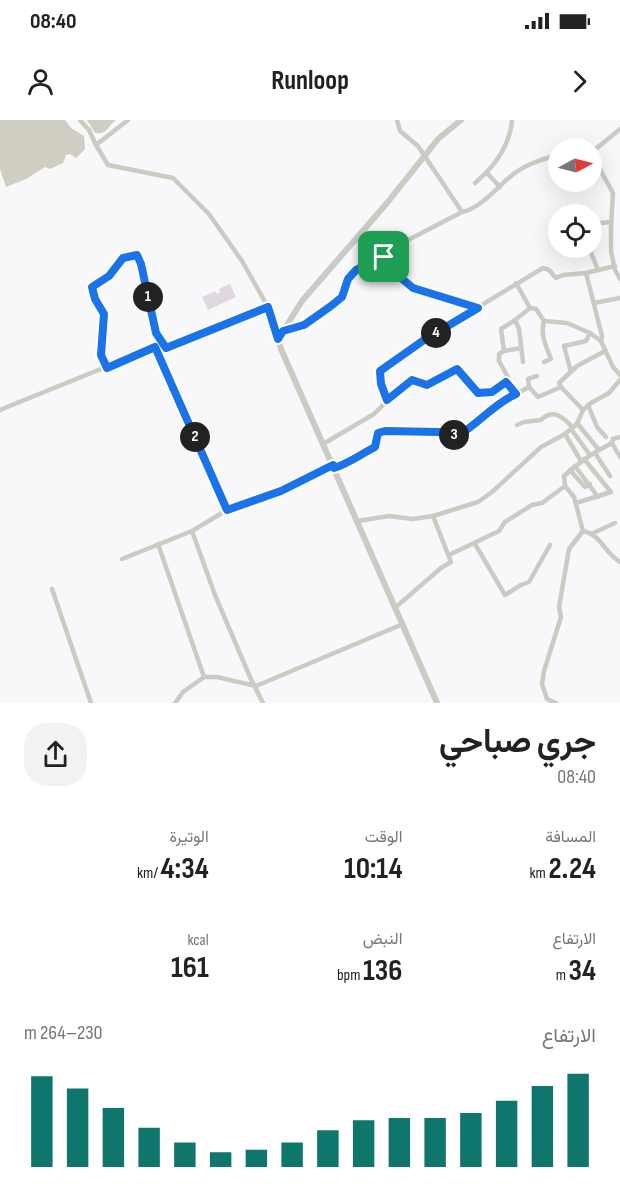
<!DOCTYPE html>
<html lang="ar">
<meta charset="utf-8">
<style>
body{margin:0;font-family:"Sofia Sans Condensed",Vazirmatn,sans-serif;background:#f2f2f2;color:#222;direction:rtl;height:100vh;display:flex;flex-direction:column;font-size:22px;white-space:nowrap}
*{box-sizing:border-box;margin:0}
p{font-size:20px;color:#767676}
.icon{flex:none;width:33px;height:33px;fill:none;stroke:currentColor;stroke-width:2;stroke-linecap:round;stroke-linejoin:round}
.map{position:relative;height:583px;overflow:hidden;direction:ltr}
.sheet{display:flex;flex-direction:column;background:#fff;flex:1}
.sheet>*{flex:none}
.needle{width:39px;rotate:83deg}
.controls{position:absolute;left:548px;top:18px;display:grid;gap:12px}
.controls a{display:grid;place-items:center;width:54px;height:54px;border-radius:50%;background:#fff;box-shadow:0 6px 24px #0002;font-size:30px}
.pin{position:absolute;display:grid;place-items:center;width:51px;height:51px;color:#fff;margin:-26px;border-radius:12px;box-shadow:0 3px 9px #0006}
.km{position:absolute;width:30px;height:30px;margin:-15px;border-radius:50%;background:#222;color:#fff;font-size:16px;line-height:30px;text-align:center}
.round{display:grid;place-items:center;flex:none;width:63px;height:63px;border-radius:24px;background:#f2f2f2}
.head{display:flex;align-items:center;justify-content:space-between;height:102px;padding:0 24px}
h1{font-size:33px;font-weight:700;line-height:45px}
.stats{display:grid;grid-template-columns:repeat(3,1fr);gap:9px;height:102px;padding:6px 24px}
.stats div{display:grid;align-content:center}
.stats b{font-size:30px;font-weight:700}
.stats small{font-size:16px;font-weight:400}
.stats p{font-size:16px}
.chart{height:168px;padding:12px 24px}
.chart p{display:flex;justify-content:space-between}
.chart svg{width:100%;height:108px;margin-top:6px;stroke:#0f766e;stroke-width:6}
.status{display:flex;justify-content:space-between;align-items:center;height:42px;padding:0 30px;background:#fff;direction:ltr}
.status svg{height:16px;fill:currentColor}
header{display:flex;justify-content:space-between;align-items:center;height:78px;padding:0 24px;background:#fff;font-size:27px;font-weight:700}
.map>svg:first-child{display:block}
</style>
<div class="status"><b>08:40</b><svg viewBox="0 0 49 12"><path d="M0 12V9h3v3zM5 12V6h3v6zM10 12V3h3v9zM15 12V0h3v12zM26 1h20v11H26zM47 4h2v5h-2z"/></svg></div>
<header><svg class="icon" aria-label="forward" viewBox="0 0 24 24"><path d="M9 5l7 7-7 7"/></svg>Runloop<svg class="icon" aria-label="person" viewBox="0 0 24 24"><circle cx="12" cy="8" r="4"/><path d="M4 21q1-7 8-7t8 7"/></svg></header>
<div class="map">
<svg width="620" height="583" viewBox="0 0 620 583">
<rect width="100%" height="100%" fill="#f8f7f9"/>
<!-- green -->
<polygon fill="#e1d8df" points="230,164 236,177 208,190 202,177 215,171 217,174 220,173 219,169"/>
<!-- water -->
<g fill="#d0cec2">
<polygon points="0,0 65,0 71,8 84,16 85,29 76,38 70,34 66,35 63,43 50,49 45,47 26,59 6,67 0,49"/>
<path d="M87,0H116C108,6 107,15 95,13Z"/>
</g>
<g fill="none" stroke-linecap="round" stroke-linejoin="round">
<!-- minor -->
<g stroke="#cacbc3" stroke-width="4.5">
<polyline points="80,0 89,10 96,25"/>
<polyline points="128,0 96,25 108,45 173,58 209,94 242,141 268,187 278,219"/>
<polyline points="397,0 400,11 418,26 462,92"/>
<polyline points="593,28 602,53 613,73 611,106 611,131 615,150 620,159"/>
<polyline points="591,29 597,28 620,9"/>
<polyline points="487,53 500,67"/>
<path d="M475,63C494,47 510,25 512,0"/>
<polyline points="591,104 611,102"/>
<polyline points="589,128 598,150"/>
<polyline points="383,137 413,168 478,188"/>
<polyline points="586,153 602,216 601,221"/>
<polyline points="516,163 530,188 515,200 519,209 523,242"/>
<polyline points="594,183 620,178"/>
<path d="M530,188L536,189L544,201C540,216 546,225 551,239L544,242"/>
<polyline points="515,200 501,209 504,231 521,228"/>
<polyline points="544,201 567,203 590,213 601,221 613,247 620,255"/>
<path d="M284,211L304,205L342,177L348,159L356,150L383,137L408,120L462,92C481,88 496,68 511,56C523,46 542,38 558,36"/>
<polyline points="155,227 227,390"/>
<polyline points="504,231 499,234 499,241 509,259 506,262"/>
<polyline points="107,248 101,235 104,193 95,179 92,167 109,156 123,138 137,135 141,144 156,213 167,228"/>
<polyline points="571,252 564,226 586,221 590,213"/>
<polyline points="529,267 528,259 537,256"/>
<polyline points="561,267 559,263 577,246 605,231"/>
<polyline points="388,280 381,264 380,251 424,220 543,148 549,150 556,158 563,155 586,153 615,146"/>
<polyline points="588,285 597,307 606,317"/>
<polyline points="0,290 155,227 167,228 268,187"/>
<polyline points="577,303 599,330"/>
<path d="M517,305L524,302L541,300C553,288 563,297 572,307"/>
<polyline points="571,309 590,335"/>
<polyline points="565,314 581,341"/>
<polyline points="612,323 613,319 620,317"/>
<polyline points="323,324 374,294 396,272 412,260 427,265 457,249 478,273 492,272 506,262 516,274 529,267 538,277 561,267 583,290"/>
<polyline points="595,333 610,356"/>
<polyline points="575,346 598,377"/>
<path d="M334,348C350,343 361,334 375,327L378,313L385,311L439,312L457,316C479,304 493,284 516,274"/>
<polyline points="570,350 585,367 590,364"/>
<path d="M565,366L574,377L583,411C602,415 604,433 620,442"/>
<polyline points="576,383 611,372 584,339"/>
<polyline points="433,396 478,382 492,372 541,327 565,314 577,304 583,290 591,283 609,273 620,260"/>
<polyline points="358,401 389,396 413,399 433,396 451,442 441,448 396,487"/>
<polyline points="192,411 215,475 250,557 263,583"/>
<polyline points="591,414 615,403"/>
<polyline points="158,424 204,557"/>
<polyline points="475,424 505,475 521,465 529,462 550,425"/>
<path d="M449,435L499,411L505,402L532,385L542,383L565,366L564,356C578,343 594,332 612,323L620,337"/>
<polyline points="122,439 192,411 227,390 281,371 332,345"/>
<polyline points="52,469 91,583"/>
<polyline points="175,583 183,572 204,557 217,557 256,566 403,504"/>
<polyline points="556,583 547,579 542,564 544,551 561,497 559,487 569,429 583,411"/>
</g>
<!-- tertiary -->
<polyline stroke="#cacbc3" stroke-width="6" points="437,583 281,229 278,219 302,181 387,83 438,19 461,0"/>
</g>
<g fill="none" stroke-linecap="round" stroke-linejoin="round">
<!-- route casing -->
<g stroke="#fff" stroke-width="12">
<path id="route" d="M137,135L141,144L156,213L166,228L268,187L278,219L283,211L304,205L331,186L342,177L348,159L356,150L384,137L401,158L413,168L478,188L424,220L380,251L381,264L387,280L412,260L427,265L457,249L478,273L492,272L506,262L516,274C493,284 479,304 457,316L439,312L385,311L378,313L375,327C361,334 350,343 334,348L333,345L281,371L227,390L155,227L107,248L101,235L104,194L95,179L92,167L109,156L123,138Z"/>
</g>
<!-- route -->
<use href="#route" stroke="#1a73e8" stroke-width="8"/>
</g>
</svg>
<div class="controls">
<a><svg class="needle" viewBox="-14 -14 28 28"><path d="M0-13l5 13h-10z" fill="#e53935"/><path d="M0 13l5-13h-10z" fill="#767676"/></svg></a>
<a><svg class="icon" aria-label="locate" viewBox="0 0 24 24"><circle cx="12" cy="12" r="6"/><path d="M12 2v4M12 18v4M2 12h4M18 12h4"/></svg></a>
</div>
<div class="pin" style="left:384px;top:137px;background:#1e9e55"><svg class="icon" aria-label="arrive" viewBox="0 0 24 24"><path d="M6 21V4h12l-3 4 3 4H6"/></svg></div>
<b class="km" style="left:148px;top:177px">1</b>
<b class="km" style="left:195px;top:317px">2</b>
<b class="km" style="left:454px;top:315px">3</b>
<b class="km" style="left:436px;top:213px">4</b>
</div>
<section class="sheet">
<div class="head"><div><h1>جري صباحي</h1><p>08:40</p></div><a class="round"><svg class="icon" aria-label="share" viewBox="0 0 24 24"><path d="M12 15V3M7 8l5-5 5 5M5 13v7h14v-7"/></svg></a></div>
<div class="stats">
<div><p>المسافة</p><b>2.24<small> km</small></b></div>
<div><p>الوقت</p><b>10:14</b></div>
<div><p>الوتيرة</p><b>4:34<small> /km</small></b></div>
</div>
<div class="stats">
<div><p>الارتفاع</p><b>34<small> m</small></b></div>
<div><p>النبض</p><b>136<small> bpm</small></b></div>
<div><p>kcal</p><b>161</b></div>
</div>
<div class="chart"><p><span>الارتفاع</span>230–264 m</p>
<svg viewBox="0 0 160 44" preserveAspectRatio="none"><path d="M5 44V7M15 44V12M25 44V20M35 44V28M45 44V34M55 44V38M65 44V37M75 44V34M85 44V29M95 44V25M105 44V24M115 44V24M125 44V22M135 44V17M145 44V11M155 44V6"/></svg>
</div>
</section>
